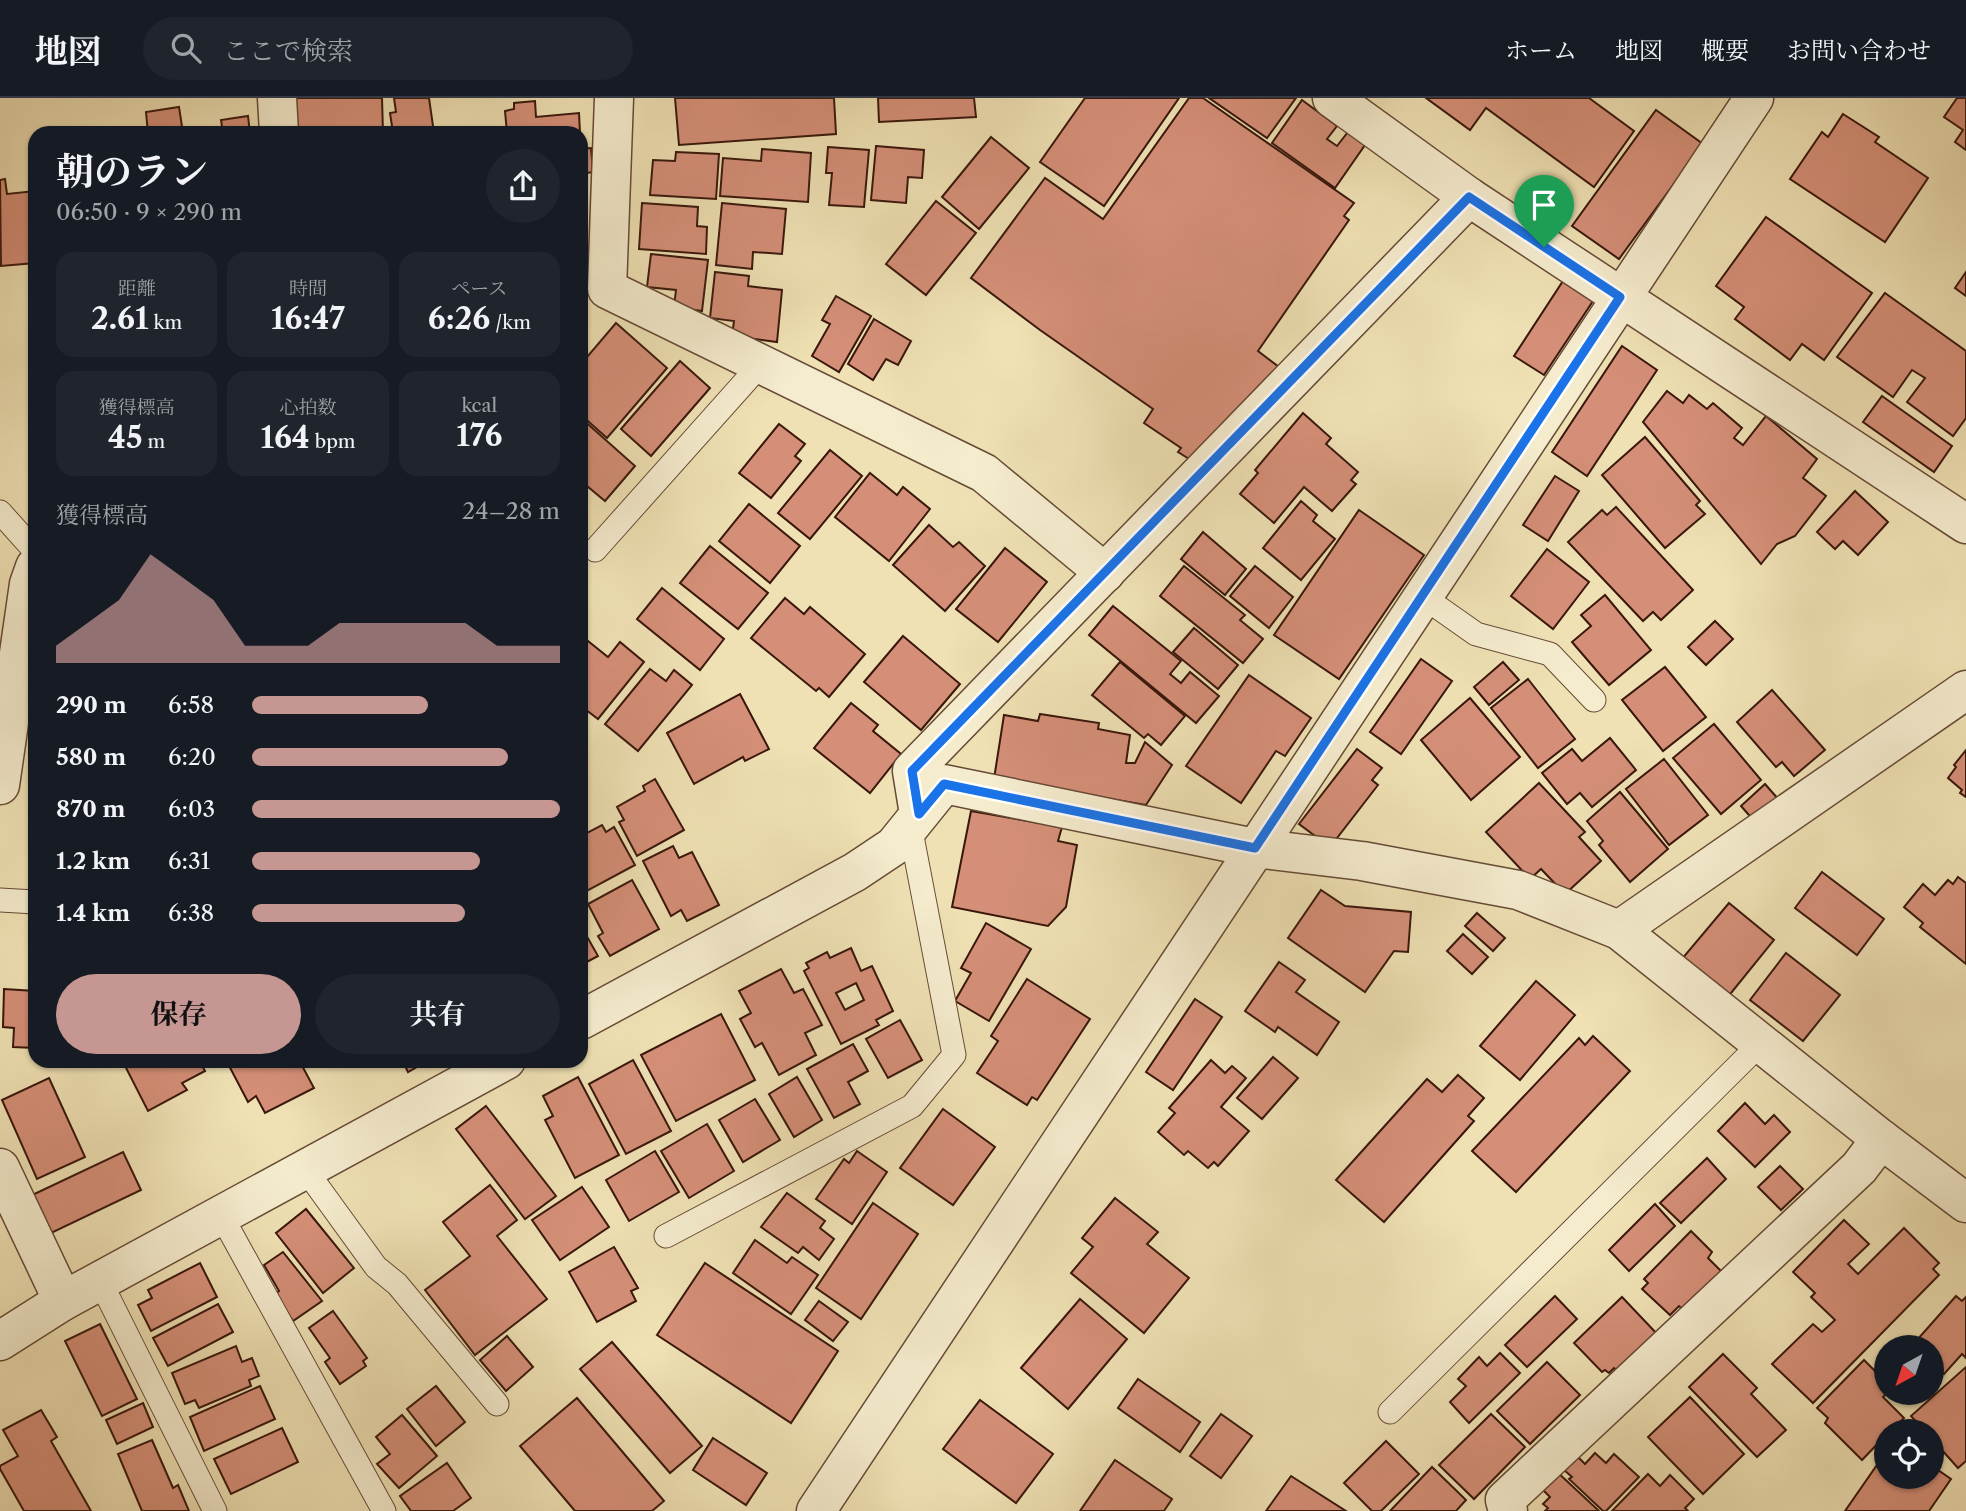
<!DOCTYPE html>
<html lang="ja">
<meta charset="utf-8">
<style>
body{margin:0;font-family:"Libre Caslon Text","Noto Serif JP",serif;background:#20242c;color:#f1f3f6;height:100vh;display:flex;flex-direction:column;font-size:26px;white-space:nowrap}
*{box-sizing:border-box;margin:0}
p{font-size:23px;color:#9ea1a6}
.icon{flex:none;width:38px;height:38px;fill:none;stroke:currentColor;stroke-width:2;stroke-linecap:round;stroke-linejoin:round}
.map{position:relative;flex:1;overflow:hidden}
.sheet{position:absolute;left:28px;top:28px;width:560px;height:942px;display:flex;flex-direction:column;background:#171b24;border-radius:21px;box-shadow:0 2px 5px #0004}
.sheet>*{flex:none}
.needle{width:46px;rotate:220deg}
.buttons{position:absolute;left:1874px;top:1237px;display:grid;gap:14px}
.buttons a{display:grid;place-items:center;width:70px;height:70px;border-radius:50%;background:#171b24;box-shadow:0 2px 5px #0004;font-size:35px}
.pin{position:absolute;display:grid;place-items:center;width:60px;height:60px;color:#fff;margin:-72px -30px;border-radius:50% 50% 50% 0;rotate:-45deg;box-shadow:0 0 7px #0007}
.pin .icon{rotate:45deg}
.round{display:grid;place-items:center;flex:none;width:74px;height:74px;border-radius:37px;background:#20242c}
.head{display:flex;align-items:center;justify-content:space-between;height:119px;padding:0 28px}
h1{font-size:38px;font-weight:700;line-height:52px}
.figures{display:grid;grid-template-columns:repeat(3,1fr);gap:10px;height:119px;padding:7px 28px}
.figures div{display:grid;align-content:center;border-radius:18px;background:#20242c;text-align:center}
.figures b{font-size:30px;font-weight:700}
.figures small{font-size:19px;font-weight:400}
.figures p{font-size:19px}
.chart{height:196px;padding:14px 28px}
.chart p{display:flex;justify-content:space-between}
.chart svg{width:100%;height:126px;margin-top:7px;fill:#c59692;opacity:.7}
.cta{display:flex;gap:14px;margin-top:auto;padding:14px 28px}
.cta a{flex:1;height:80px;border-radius:42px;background:#c59692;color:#111;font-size:28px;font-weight:700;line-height:80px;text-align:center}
.cta a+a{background:#20242c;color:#f1f3f6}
ul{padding:0 28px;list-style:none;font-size:23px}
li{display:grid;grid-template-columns:112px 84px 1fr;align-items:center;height:52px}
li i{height:18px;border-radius:9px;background:#c59692}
header{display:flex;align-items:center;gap:42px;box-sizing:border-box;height:98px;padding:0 35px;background:#171b24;border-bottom:2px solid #363941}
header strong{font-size:33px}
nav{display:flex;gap:38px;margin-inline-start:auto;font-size:24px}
.search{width:490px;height:63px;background:#20242c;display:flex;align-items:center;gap:18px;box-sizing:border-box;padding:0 24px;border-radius:38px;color:#9ea1a6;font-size:26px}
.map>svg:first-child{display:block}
</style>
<header>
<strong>地図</strong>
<div class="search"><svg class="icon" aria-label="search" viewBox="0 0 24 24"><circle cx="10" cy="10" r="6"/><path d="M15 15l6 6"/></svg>ここで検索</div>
<nav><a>ホーム</a><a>地図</a><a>概要</a><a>お問い合わせ</a></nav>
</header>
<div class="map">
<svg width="1966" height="1413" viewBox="0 0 1966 1413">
<rect width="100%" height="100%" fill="#efe1b4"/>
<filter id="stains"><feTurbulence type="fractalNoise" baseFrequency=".00286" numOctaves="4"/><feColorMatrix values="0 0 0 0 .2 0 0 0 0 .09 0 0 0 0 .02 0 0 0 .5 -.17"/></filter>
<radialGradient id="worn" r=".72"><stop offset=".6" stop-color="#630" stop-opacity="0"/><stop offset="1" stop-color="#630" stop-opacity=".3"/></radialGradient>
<!-- building -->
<g fill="#d58f78" stroke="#39170b" stroke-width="2" fill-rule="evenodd">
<polygon points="295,0 382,0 383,35 297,35"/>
<polygon points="394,0 429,0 434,35 393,35 390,15 396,14"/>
<polygon points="675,0 834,0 836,36 679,47"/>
<polygon points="878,0 974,0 976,19 879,24"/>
<polygon points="1085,0 1179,0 1104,108 1040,64"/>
<polygon points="1189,0 1203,0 1354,105 1344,118 1349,122 1258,253 1279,269 1194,364 1178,354 1181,350 1144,325 1153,311 1040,232 971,180 1045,80 1103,121"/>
<polygon points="1209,0 1296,0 1267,40"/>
<polygon points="1426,0 1589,0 1634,33 1594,89 1486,10 1470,32"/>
<polygon points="1957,0 1966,0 1966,52 1955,44 1963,32 1944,19"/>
<polygon points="1302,2 1337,28 1327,41 1337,48 1348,34 1365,47 1335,90 1272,45"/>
<polygon points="535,3 536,19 579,15 580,35 507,35 505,13 514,11 514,5"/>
<polygon points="179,9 183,35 148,35 146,14"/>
<polygon points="1656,12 1703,46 1619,161 1572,128"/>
<polygon points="1843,16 1879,39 1875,44 1928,80 1885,144 1790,81 1822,34 1828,39"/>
<polygon points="248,18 250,35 223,35 221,22"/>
<polygon points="991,39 1029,70 979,131 942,99"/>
<polygon points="876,48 924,52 922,80 908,79 906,105 871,102"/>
<polygon points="828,49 869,52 864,109 829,107 832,75 826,75"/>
<polygon points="591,50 593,74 581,76 583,100 581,100 581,51"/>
<polygon points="762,51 811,55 808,104 720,98 723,60 761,63"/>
<polygon points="676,54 719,56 716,101 650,97 653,62 675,63"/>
<polygon points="5,81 7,96 35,93 35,165 1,168 0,82"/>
<polygon points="936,103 976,135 926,197 886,166"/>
<polygon points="642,105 698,109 697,128 707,129 706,156 639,151"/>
<polygon points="722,105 786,111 782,156 753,154 752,171 716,167"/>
<polygon points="1766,119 1872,195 1824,262 1802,246 1790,262 1735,221 1744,209 1716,188"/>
<polygon points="651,156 708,162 702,213 674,209 676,192 647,189"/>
<polygon points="715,174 749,178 748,188 782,192 777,244 732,238 734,223 710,220"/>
<polygon points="1966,174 1966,198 1955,190"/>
<polygon points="1563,183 1593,203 1544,277 1514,258"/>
<polygon points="1885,195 1966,253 1966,320 1953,338 1907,304 1925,280 1912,272 1893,299 1837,259"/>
<polygon points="836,198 871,218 839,274 812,258 830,226 822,222"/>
<polygon points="874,221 911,243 898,267 886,261 873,282 848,266"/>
<polygon points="616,225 667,270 607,340 581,317 581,266"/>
<polygon points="1622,248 1657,272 1587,378 1552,354"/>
<polygon points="680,263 710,290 651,358 621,331"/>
<polygon points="1667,293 1683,305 1689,297 1707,311 1713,305 1742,330 1734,340 1743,347 1766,318 1817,361 1803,380 1826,398 1795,438 1777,446 1761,466 1643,324"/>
<polygon points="1882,298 1952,348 1934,374 1863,324"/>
<polygon points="1303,315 1331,340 1326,346 1358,374 1351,382 1356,386 1332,413 1304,389 1274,425 1240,396 1258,375 1255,372"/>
<polygon points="581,320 635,368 605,403 581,383"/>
<polygon points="779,326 805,346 795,358 801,363 771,400 739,375"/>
<polygon points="1645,339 1700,403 1696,407 1705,416 1665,450 1602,377"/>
<polygon points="830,352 862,378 810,441 778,415"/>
<polygon points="870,375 897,397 903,389 930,411 889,463 835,419"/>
<polygon points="1555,378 1579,393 1548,443 1523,427"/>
<polygon points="1855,393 1888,424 1858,457 1843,443 1835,451 1817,434"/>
<polygon points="1301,403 1317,417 1313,423 1335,441 1301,482 1263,450"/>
<polygon points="749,406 800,448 770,485 719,443"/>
<polygon points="1616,409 1693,492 1661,522 1653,514 1643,523 1568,444 1602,412 1607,417"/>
<polygon points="1359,412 1424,457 1339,581 1274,537"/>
<polygon points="929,427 953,449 959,444 985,468 945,513 893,467"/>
<polygon points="1203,434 1246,471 1225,497 1181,461"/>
<polygon points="710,448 768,495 738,531 680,485"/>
<polygon points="1005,450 1047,484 998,544 956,511"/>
<polygon points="1547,451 1589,484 1553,531 1511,498"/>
<polygon points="1184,468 1245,517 1240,522 1263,541 1243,565 1160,498"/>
<polygon points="1255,468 1293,499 1269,530 1230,498"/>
<polygon points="662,490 724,541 700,572 637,521"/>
<polygon points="1605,497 1651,552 1609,587 1572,544 1591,528 1581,517"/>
<polygon points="785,500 804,516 810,509 865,556 829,599 819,590 816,593 751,540"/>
<polygon points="1113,508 1181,563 1170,576 1181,585 1190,574 1219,598 1196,625 1089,537"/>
<polygon points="1715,523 1733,541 1706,567 1688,549"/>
<polygon points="1194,530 1238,567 1218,591 1173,554"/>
<polygon points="903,538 960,586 921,632 864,584"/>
<polygon points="583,539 608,559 620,544 644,564 598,621 581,608 581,542"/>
<polygon points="1421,561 1452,583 1401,656 1370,634"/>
<polygon points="1120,564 1185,618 1161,647 1148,636 1144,640 1092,597"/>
<polygon points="1503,564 1519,582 1489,607 1474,589"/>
<polygon points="1665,569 1706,619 1663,653 1622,602"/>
<polygon points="650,571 666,583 674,572 692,587 638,653 605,626"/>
<polygon points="1249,577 1311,620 1285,658 1276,653 1241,705 1186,668"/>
<polygon points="1528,581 1575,641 1538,670 1491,610"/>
<polygon points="1772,592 1825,652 1794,678 1782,664 1776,669 1737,624"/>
<polygon points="740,596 769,651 745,663 743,659 694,686 667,635"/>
<polygon points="1470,600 1520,659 1471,702 1421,642"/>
<polygon points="851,605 878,627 873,633 901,656 870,695 814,650"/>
<polygon points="1040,616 1099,625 1098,631 1130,637 1126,665 1135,665 1145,644 1172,667 1146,707 994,681 1004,617 1038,623"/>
<polygon points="1714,626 1761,682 1721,716 1673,660"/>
<polygon points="1610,640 1636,672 1592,709 1580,695 1567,706 1542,675 1572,651 1582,663"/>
<polygon points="1357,651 1382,670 1372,682 1378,687 1330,749 1299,726"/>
<polygon points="1966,652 1966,699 1960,695 1962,692 1948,680 1956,669 1954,667"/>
<polygon points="1664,661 1708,717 1669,747 1626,691"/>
<polygon points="655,681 684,732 637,758 619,724 624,722 617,709 645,693 643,688"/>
<polygon points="1539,685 1585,734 1579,739 1601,763 1565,796 1541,771 1530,781 1486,734"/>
<polygon points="1765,686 1779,702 1755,724 1741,708"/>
<polygon points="1620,694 1668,751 1630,784 1599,747 1603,743 1587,723"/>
<polygon points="971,713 1062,729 1058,743 1077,747 1066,809 1048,828 952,809"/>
<polygon points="602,727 606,734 614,729 635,767 583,795 581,791 581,738"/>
<polygon points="673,748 679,760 692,754 719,807 687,823 681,812 671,818 643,763"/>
<polygon points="1822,774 1884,821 1857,857 1795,810"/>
<polygon points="1958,779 1966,785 1966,866 1920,829 1923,825 1904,809 1923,786 1935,797 1948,782 1953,786"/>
<polygon points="632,782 659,831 610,858 598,838 603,835 588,806"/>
<polygon points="1321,792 1345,808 1411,814 1408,854 1394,853 1365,894 1288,840"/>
<polygon points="1729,805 1774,842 1727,900 1681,862"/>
<polygon points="1477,815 1505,840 1493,853 1465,828"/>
<polygon points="986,825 1031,851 989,923 955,903 971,875 961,870"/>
<polygon points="581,828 598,858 581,867"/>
<polygon points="1463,836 1488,859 1472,876 1447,853"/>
<path d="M851,850L861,873L872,868L893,913L876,922L879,927L841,946L804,873L809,870L806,865L827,854L830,860ZM856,885L864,902L845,912L836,895Z"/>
<polygon points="1786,855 1840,897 1803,943 1750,902"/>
<polygon points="1279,864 1305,882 1296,894 1339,924 1317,957 1278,929 1275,934 1245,913"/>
<polygon points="781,871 794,895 803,891 822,927 805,935 816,957 779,977 762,945 755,949 740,921 751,915 739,893"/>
<polygon points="1027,881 1090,921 1037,1002 1032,999 1027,1007 977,975 998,943 991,938"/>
<polygon points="1536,883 1575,917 1520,982 1480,948"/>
<polygon points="4,891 35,893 35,950 13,949 14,930 3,929"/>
<polygon points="1195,901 1222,919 1173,992 1146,974"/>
<polygon points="721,916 755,982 676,1023 641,957"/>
<polygon points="900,922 922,962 888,980 866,941"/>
<polygon points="1593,938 1630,973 1516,1094 1472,1053 1579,940 1585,947"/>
<polygon points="853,946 868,973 848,984 860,1006 834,1020 807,971"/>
<polygon points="1273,959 1298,980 1262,1021 1237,1000"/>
<polygon points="122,962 199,962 205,973 182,985 187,992 148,1013"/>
<polygon points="226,962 299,962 314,990 265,1015 256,998 248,1004"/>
<polygon points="402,962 429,962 408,974"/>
<polygon points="633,962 671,1033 626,1056 589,986"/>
<polygon points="1211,962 1225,975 1232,968 1246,980 1221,1009 1249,1033 1218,1068 1214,1064 1208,1070 1188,1053 1184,1057 1158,1034 1175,1015 1169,1010"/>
<polygon points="1458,977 1484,1000 1468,1018 1474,1023 1384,1124 1336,1082 1427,981 1442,994"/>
<polygon points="578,979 619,1057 575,1080 545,1022 553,1018 543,998"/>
<polygon points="797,979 822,1022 794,1039 769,996"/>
<polygon points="49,980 85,1059 37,1081 2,1002"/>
<polygon points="755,1001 780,1042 743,1064 719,1022"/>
<polygon points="1745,1005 1765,1026 1774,1017 1790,1034 1755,1069 1718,1033"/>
<polygon points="486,1008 556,1098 525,1121 456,1031"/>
<polygon points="943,1011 995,1049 953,1107 900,1070"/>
<polygon points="707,1026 734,1073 689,1100 661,1053"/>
<polygon points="655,1053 679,1094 629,1123 606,1082"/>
<polygon points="857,1053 887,1074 852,1126 816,1101 844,1061 849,1065"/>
<polygon points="123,1054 141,1092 47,1137 28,1099"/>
<polygon points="1707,1060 1726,1081 1681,1125 1660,1105"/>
<polygon points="1780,1068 1803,1091 1781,1112 1758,1089"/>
<polygon points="490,1087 517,1122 497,1138 547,1201 475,1257 425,1192 470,1158 443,1124"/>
<polygon points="582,1089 609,1129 560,1162 532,1122"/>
<polygon points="787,1095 825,1123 820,1130 834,1141 819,1162 803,1149 798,1155 761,1129"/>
<polygon points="1115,1100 1158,1134 1147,1146 1189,1180 1144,1235 1071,1175 1093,1149 1082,1140"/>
<polygon points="873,1105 918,1136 861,1221 816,1190"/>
<polygon points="1655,1106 1675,1128 1629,1173 1609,1152"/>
<polygon points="306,1111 354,1170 323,1195 276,1135"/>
<polygon points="1844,1122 1869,1146 1848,1166 1858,1176 1904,1130 1939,1165 1933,1171 1939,1177 1813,1305 1772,1266 1813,1226 1822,1234 1835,1222 1811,1199 1815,1195 1793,1174"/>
<polygon points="1691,1133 1712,1154 1708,1160 1723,1175 1686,1214 1679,1208 1670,1217 1642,1191 1648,1185 1644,1181"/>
<polygon points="755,1142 787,1165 792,1159 818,1177 791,1216 733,1175"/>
<polygon points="614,1149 638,1190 631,1193 636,1203 597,1224 569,1174"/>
<polygon points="283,1154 322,1203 293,1223 275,1196 279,1193 264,1167"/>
<polygon points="200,1165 217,1199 151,1233 138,1207 152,1200 148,1192"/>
<polygon points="705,1165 838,1253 791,1325 657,1237"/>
<polygon points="1555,1198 1577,1221 1527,1269 1505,1247"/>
<polygon points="1956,1198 1962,1203 1966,1199 1966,1260 1962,1256 1944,1276 1932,1266 1932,1250 1925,1250 1917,1242"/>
<polygon points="1622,1199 1659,1238 1620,1275 1614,1270 1609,1275 1605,1272 1602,1274 1574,1245"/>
<polygon points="1080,1201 1127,1241 1068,1311 1021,1270"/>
<polygon points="819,1203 848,1224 833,1243 805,1222"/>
<polygon points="218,1206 233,1234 168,1268 153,1240"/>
<polygon points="333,1213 367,1260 363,1263 366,1268 340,1286 325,1264 330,1260 309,1230"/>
<polygon points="100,1226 137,1301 102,1318 65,1243"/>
<polygon points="507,1238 533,1269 506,1293 480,1262"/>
<polygon points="612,1244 702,1348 670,1375 580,1271"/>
<polygon points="236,1248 242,1264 252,1260 259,1278 249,1282 251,1288 199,1310 195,1302 185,1306 172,1275"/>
<polygon points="1500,1255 1520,1275 1469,1325 1450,1304 1466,1288 1458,1281 1479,1259 1487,1268"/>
<polygon points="1723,1256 1757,1290 1751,1296 1786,1332 1757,1359 1689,1289"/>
<polygon points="1864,1262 1886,1284 1887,1295 1883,1299 1904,1320 1890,1334 1886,1334 1886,1337 1862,1362 1825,1325 1828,1320 1817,1310"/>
<polygon points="1547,1264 1580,1297 1530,1346 1497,1313"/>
<polygon points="1966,1269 1966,1363 1958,1370 1932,1341 1932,1334 1925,1334 1911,1318"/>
<polygon points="1138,1281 1200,1324 1180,1354 1118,1310"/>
<polygon points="260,1288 275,1321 204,1353 190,1319"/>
<polygon points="436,1288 465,1324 436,1348 407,1311"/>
<polygon points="1690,1299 1744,1356 1703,1396 1648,1339"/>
<polygon points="577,1300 664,1403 652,1413 575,1413 520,1348"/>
<polygon points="980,1302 1053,1356 1016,1405 943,1351"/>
<polygon points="143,1305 153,1329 117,1346 106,1322"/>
<polygon points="41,1312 57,1339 51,1343 91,1413 24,1413 0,1371 0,1368 18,1358 3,1332"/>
<polygon points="1221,1316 1252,1338 1221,1380 1190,1358"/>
<polygon points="1491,1316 1525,1349 1474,1401 1439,1367"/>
<polygon points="402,1317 437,1358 399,1390 377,1366 390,1356 376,1339"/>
<polygon points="282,1330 298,1364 231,1396 214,1361"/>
<polygon points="713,1340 767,1375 746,1407 693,1372"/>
<polygon points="152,1342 173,1390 178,1387 189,1413 142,1413 118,1356"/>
<polygon points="1386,1343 1419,1376 1381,1413 1372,1413 1344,1385"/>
<polygon points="1886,1354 1886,1379 1932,1379 1932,1368 1951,1381 1929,1413 1845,1413"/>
<polygon points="1595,1355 1606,1365 1614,1356 1639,1379 1606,1413 1603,1413 1569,1381 1572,1379 1564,1372 1577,1358 1585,1366"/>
<polygon points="1115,1362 1172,1401 1164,1413 1080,1413"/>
<polygon points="447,1365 471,1400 453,1413 411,1413 400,1398"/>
<polygon points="1432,1369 1466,1402 1456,1413 1390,1413"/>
<polygon points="1555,1372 1599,1413 1545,1413 1548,1410 1543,1406 1550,1399 1540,1389"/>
<polygon points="1648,1376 1660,1388 1670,1377 1694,1401 1685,1410 1688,1413 1612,1413"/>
<polygon points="1291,1378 1346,1413 1266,1413"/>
</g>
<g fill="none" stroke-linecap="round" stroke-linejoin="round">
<!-- service casing -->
<g stroke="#664a35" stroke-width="25">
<g id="service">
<polyline points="0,414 35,453"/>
<polyline points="595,452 761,266"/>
<polyline points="1422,498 1476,536 1550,556 1594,602"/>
<polyline points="0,802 35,804"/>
<polyline points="305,1071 376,1169 397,1186 497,1306"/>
<polyline points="221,1117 384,1413"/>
<polyline points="666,1138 912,1008 954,957 910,728"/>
<polyline points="100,1183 215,1413"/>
<polyline points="1390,1314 1761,945"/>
</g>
</g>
<!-- minor casing -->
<g stroke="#664a35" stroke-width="41">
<g id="minor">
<polyline points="277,0 279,35"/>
<polyline points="614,0 607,191 984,375 1105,475"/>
<polyline points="1332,0 1469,99 1966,426"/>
<polyline points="0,687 29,486 35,469"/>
<polyline points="919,716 912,673 1469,99"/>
<polyline points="1619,832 1966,592"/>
<polyline points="581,922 855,774 894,748 944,686 1255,750 1362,763 1518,792 1619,832 1881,1041 1966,1105"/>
<polyline points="0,1070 63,1203"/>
<polyline points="0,1243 63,1203 506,962"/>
<polyline points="816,1413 1754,0"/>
<polyline points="1508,1413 1505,1402 1859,1070 1881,1041"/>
</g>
</g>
<!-- service -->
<use href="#service" stroke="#f5ecce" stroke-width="23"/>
<!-- minor -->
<use href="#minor" stroke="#f5ecce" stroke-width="38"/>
</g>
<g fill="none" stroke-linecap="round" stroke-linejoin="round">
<!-- route casing -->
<g stroke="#fff" stroke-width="14">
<polygon id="route" points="1469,99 1620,199 1255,750 944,686 919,716 912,673"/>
</g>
<!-- route -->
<use href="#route" stroke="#1a73e8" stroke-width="9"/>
</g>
<rect width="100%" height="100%" filter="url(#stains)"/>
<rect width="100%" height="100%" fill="url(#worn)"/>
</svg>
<div class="buttons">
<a><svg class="needle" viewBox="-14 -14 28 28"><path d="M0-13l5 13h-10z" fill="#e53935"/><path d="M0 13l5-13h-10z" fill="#9ea1a6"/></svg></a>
<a><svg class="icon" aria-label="locate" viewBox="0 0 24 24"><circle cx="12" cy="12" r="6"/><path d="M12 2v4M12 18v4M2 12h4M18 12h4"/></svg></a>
</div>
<div class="pin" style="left:1544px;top:149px;background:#1e9e55"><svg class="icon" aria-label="arrive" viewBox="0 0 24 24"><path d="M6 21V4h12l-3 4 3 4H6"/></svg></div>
<section class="sheet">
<div class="head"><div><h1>朝のラン</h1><p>06:50 · 9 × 290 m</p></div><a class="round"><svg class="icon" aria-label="share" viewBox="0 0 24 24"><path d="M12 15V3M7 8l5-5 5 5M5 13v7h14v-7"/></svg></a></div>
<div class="figures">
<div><p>距離</p><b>2.61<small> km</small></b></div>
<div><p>時間</p><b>16:47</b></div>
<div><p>ペース</p><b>6:26<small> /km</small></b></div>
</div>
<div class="figures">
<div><p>獲得標高</p><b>45<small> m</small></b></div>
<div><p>心拍数</p><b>164<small> bpm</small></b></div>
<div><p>kcal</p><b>176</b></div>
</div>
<div class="chart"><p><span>獲得標高</span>24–28 m</p>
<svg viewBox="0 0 160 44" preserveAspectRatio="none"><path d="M0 44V38L10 30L20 22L30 6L40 14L50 22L60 38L70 38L80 38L90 30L100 30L110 30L120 30L130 30L140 38L150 38L160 38V44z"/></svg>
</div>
<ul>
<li><b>290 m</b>6:58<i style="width:57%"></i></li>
<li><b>580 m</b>6:20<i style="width:83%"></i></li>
<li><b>870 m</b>6:03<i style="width:100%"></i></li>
<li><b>1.2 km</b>6:31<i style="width:74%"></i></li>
<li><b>1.4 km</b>6:38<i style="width:69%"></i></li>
</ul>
<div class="cta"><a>保存</a><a>共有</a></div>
</section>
</div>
